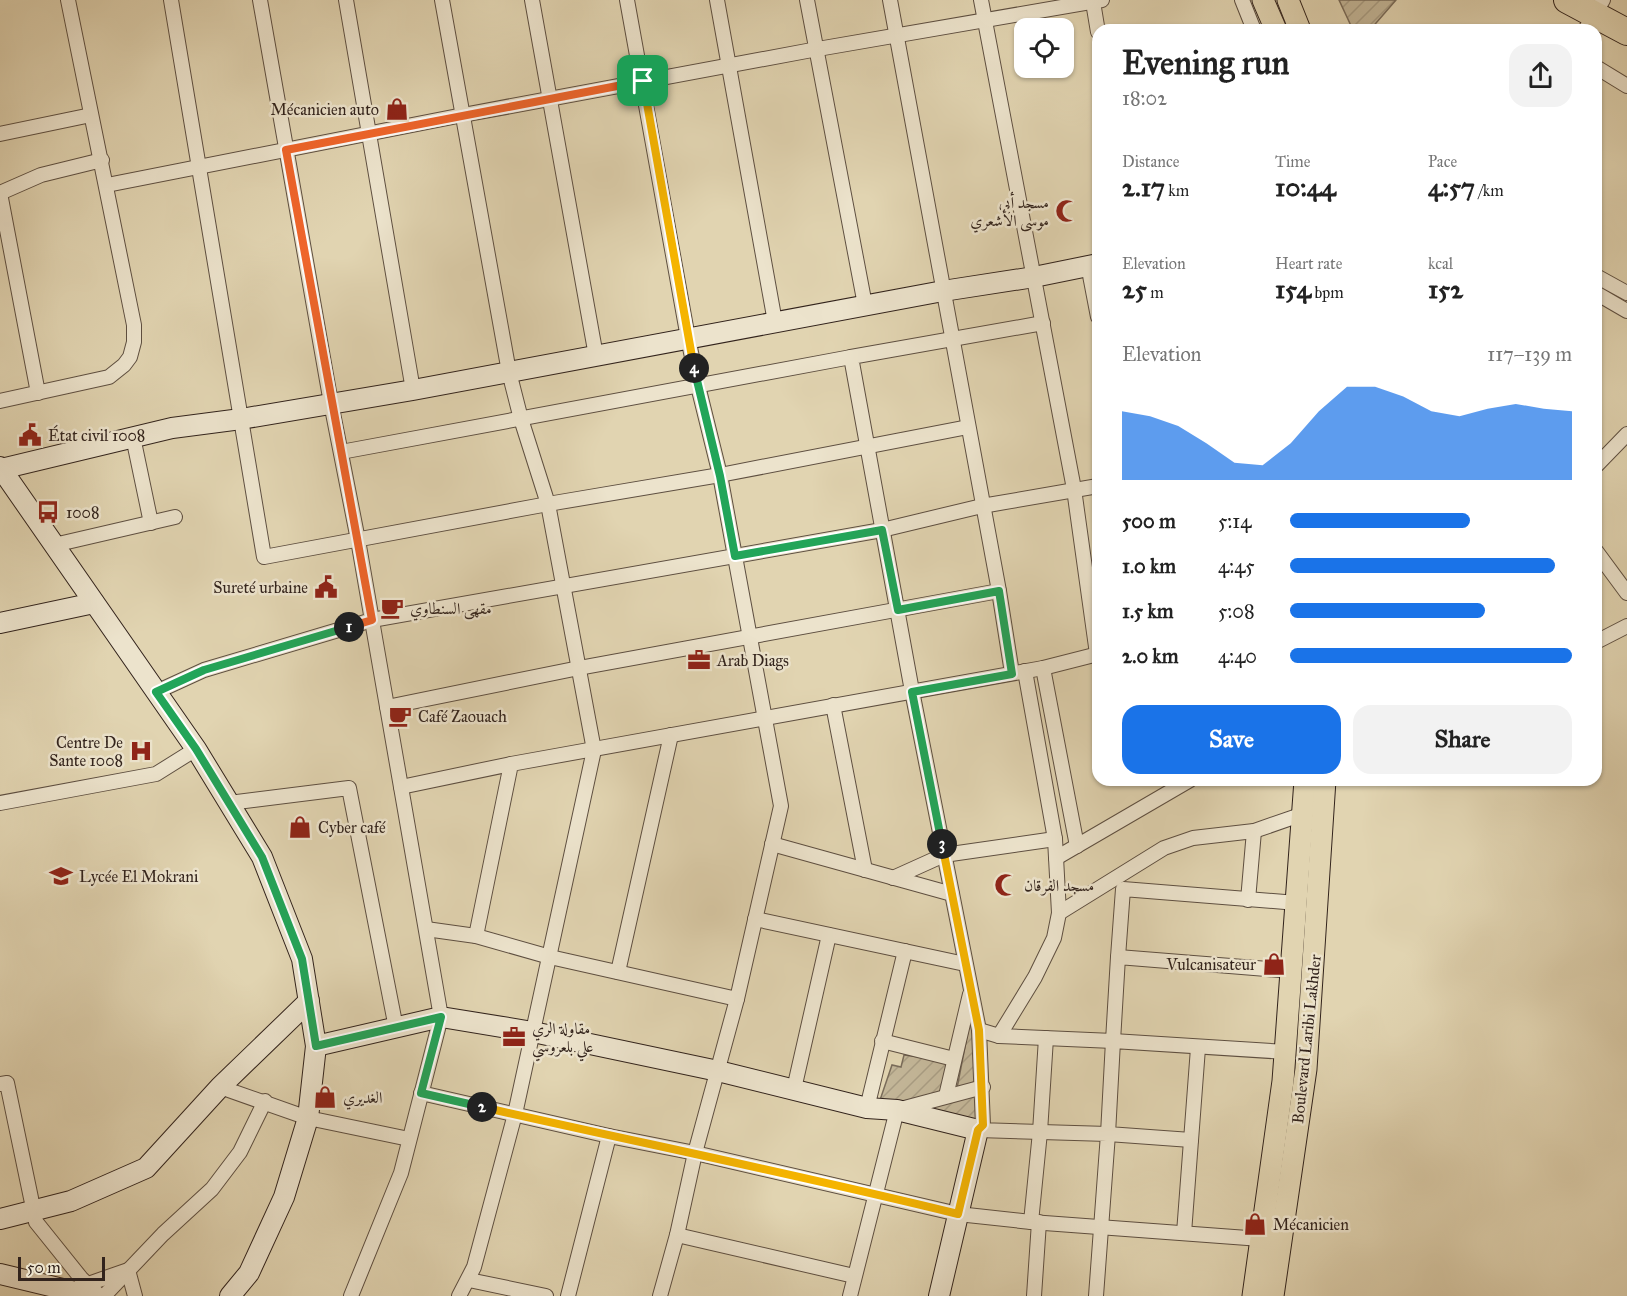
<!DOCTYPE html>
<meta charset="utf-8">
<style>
body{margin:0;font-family:"IM FELL Great Primer",Amiri,serif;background:#f2f2f2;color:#222;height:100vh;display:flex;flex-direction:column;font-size:22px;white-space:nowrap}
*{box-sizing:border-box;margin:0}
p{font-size:20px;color:#767676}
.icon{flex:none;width:33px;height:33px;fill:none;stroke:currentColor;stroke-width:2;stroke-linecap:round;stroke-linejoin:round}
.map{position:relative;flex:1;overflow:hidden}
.details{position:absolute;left:1092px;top:24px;width:510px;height:762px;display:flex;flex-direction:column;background:#fff;border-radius:18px;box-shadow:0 2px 4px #0004}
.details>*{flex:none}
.buttons{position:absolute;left:1014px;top:18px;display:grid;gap:12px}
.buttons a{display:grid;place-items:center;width:60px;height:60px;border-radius:12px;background:#fff;box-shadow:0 2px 4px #0004;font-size:30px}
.scale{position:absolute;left:18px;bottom:15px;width:87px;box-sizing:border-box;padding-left:6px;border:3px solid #32231c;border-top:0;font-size:16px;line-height:21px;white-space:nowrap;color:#32231c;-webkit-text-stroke:4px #ece3cc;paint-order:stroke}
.pin{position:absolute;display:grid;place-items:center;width:51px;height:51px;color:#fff;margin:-26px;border-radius:12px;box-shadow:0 3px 9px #0006}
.km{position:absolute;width:30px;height:30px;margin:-15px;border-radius:50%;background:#222;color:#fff;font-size:16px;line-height:30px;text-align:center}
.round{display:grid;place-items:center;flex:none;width:63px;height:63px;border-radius:18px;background:#f2f2f2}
.summary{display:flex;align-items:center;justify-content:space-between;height:102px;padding:0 30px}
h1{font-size:33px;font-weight:700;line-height:45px}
.metrics{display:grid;grid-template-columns:repeat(3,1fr);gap:9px;height:102px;padding:6px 30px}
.metrics div{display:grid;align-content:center}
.metrics b{font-size:26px;font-weight:700}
.metrics small{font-size:16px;font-weight:400}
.metrics p{font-size:16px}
.chart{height:168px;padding:12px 30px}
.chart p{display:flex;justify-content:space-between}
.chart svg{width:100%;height:108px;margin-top:6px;fill:#1a73e8;opacity:.7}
.cta{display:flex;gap:12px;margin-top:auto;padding:12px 30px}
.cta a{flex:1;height:69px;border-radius:18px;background:#1a73e8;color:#fff;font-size:24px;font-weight:700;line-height:69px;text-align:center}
.cta a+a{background:#f2f2f2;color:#222}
ul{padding:0 30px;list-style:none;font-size:20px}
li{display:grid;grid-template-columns:96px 72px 1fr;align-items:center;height:45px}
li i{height:15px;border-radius:8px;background:#1a73e8}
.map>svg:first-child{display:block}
</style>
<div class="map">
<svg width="1627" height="1296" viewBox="0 0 1627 1296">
<defs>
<pattern id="garden-furrows" width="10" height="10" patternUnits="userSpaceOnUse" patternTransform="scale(1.5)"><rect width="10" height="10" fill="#c3b698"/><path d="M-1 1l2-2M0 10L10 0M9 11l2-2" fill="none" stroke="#a89c82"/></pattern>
</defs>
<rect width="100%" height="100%" fill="#e1d4b1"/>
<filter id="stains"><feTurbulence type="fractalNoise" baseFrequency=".00333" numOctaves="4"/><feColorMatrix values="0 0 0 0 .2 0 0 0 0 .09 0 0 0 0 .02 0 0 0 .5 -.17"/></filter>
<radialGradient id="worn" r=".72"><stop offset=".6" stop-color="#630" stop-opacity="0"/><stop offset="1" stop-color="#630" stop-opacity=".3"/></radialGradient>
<!-- garden -->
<g fill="url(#garden-furrows)" stroke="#7a6c5a" stroke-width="1.5">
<polygon points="1339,0 1396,0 1370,30 1353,30"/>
<polygon points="970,1021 973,1021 982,1084 957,1088"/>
<path d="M904,1055L944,1060L949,1066L945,1092C920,1099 906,1103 880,1100L892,1065L901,1067Z"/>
<polygon points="977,1094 978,1126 917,1109"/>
</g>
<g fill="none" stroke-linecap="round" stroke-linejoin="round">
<!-- street casing -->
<g stroke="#5e4f41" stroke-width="16">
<g id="street">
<polyline points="171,0 264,557 548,504 720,475 968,427"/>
<polyline points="260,0 331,403 358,540 441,1017 401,1173 351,1296"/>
<polyline points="346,0 413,390"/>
<polyline points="442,0 509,372 521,419 548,504 594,750 515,1114 474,1267 459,1296"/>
<polyline points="532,0 596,356"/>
<polyline points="627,0 688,338 698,386 720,475 781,806 737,999 695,1153 677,1235 660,1296"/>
<polyline points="717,0 775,322"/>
<polyline points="807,0 865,305"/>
<polyline points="890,0 999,591 1012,673"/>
<polyline points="981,0 1074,489 1097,654"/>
<polyline points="1242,0 1254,30"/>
<polyline points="1093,2 1098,32"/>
<polyline points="1585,30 1603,0"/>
<polyline points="1596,67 1627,86"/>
<polyline points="0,134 91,115"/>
<polyline points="107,185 463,115 812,50 1102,0"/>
<polyline points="0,193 38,393"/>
<polyline points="0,193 41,175 102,160"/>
<polyline points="1088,265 1098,317"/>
<polyline points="1596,276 1627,293"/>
<polyline points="1596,293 1627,311"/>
<polyline points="1043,323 851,357 912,691 979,1030 983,1125 978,1130 1108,1134 1096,1296"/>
<polyline points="0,401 109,377 124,365 130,357 134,342 134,325 68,0"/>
<polyline points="133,437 151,523"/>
<polyline points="341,452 851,357"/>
<polyline points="1596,466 1627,434"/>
<polyline points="54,545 175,517"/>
<polyline points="1596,551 1627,593"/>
<polyline points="1596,642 1627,626"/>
<polyline points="1043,668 1077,846"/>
<polyline points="156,692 204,670 372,620 882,530 982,506 1098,486"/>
<polyline points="833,705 865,870"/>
<polyline points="387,707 579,668 999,591"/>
<polyline points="401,787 511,764"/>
<polyline points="0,803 156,774 196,749"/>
<polyline points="229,803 349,788 396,1028"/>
<polyline points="772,844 952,894"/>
<polyline points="1056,858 1190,780"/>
<polyline points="893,878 944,855 1055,839"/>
<polyline points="1248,900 1254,831"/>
<polyline points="1059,913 1164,848 1193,838 1254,831 1303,814"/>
<polyline points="755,919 965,964"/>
<polyline points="426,929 476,936 550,957 737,999"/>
<polyline points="476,936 511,764 1043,668 1098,654"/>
<polyline points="1118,957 1123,889 1297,903"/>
<polyline points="618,972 671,735"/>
<polyline points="979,1030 999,1036 1113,1041 1118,957 1292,971"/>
<polyline points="999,1036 1035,977 1054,938 1059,913 1055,839 1025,671"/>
<polyline points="882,1041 954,1059"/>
<polyline points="0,1084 7,1083 36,1222 81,1278 100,1296"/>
<polyline points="220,1087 308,1118 409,1139"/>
<polyline points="794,1089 829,935"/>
<polyline points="421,1093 609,1136 695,1153 958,1214 1031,1222 1261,1239"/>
<polyline points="946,1096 970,994"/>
<polyline points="867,1108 905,951"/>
<polyline points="1191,1140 1108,1134 1113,1041 1286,1052"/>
<polyline points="1031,1222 1040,1132 1046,1038"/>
<polyline points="1184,1233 1198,1048"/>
<polyline points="677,1235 854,1276"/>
<polyline points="469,1280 546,1296"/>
<polyline points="88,1284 128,1270 135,1296"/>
<polyline points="104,1296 163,1234 212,1189 240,1152 265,1101"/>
<polyline points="568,1296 609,1136"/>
<polyline points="850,1296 897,1110 983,1087"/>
<polyline points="1034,1296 1039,1222"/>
</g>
</g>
<!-- secondary casing -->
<g stroke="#32231c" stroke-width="22">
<g id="secondary">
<polyline points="0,467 196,749 262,857 302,959 316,1046 308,1118 284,1197 249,1273 230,1296"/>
<polyline points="1,469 172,428 241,419 413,390 943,291 1034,277 1098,264"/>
<polyline points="0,623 94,603"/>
<polyline points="316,1046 441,1017 533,1032 718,1071 867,1108 897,1110 978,1130 939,1296"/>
<polyline points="0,1219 71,1201 146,1168 220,1087 309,1001"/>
<polyline points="0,1274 92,1296"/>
</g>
</g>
<!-- primary casing -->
<g stroke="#32231c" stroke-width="23">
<g id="primary">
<polyline points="1263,0 1276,30"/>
<polyline points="1288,0 1300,30"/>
<polyline points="1253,1296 1283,1081 1305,780"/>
<polyline points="1273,1296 1306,1069 1325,780"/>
</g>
</g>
<!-- highway casing -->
<g stroke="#32231c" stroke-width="28">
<polyline id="highway" points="1567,0 1627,32"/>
</g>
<!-- street -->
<use href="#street" stroke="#ece3cc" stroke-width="14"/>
<!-- secondary -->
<use href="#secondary" stroke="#ece3cc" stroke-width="20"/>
<!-- primary -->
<use href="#primary" stroke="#e1d4b1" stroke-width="21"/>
<!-- highway -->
<use href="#highway" stroke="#e1d4b1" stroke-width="26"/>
</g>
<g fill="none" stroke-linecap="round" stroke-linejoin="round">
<!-- split-1 casing -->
<g stroke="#fff" stroke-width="12">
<polyline id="split-1" points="349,627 372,620 286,150 643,81"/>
</g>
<!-- split-2 casing -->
<g stroke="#fff" stroke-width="12">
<polyline id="split-2" points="349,627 204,670 156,692 196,749 262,857 302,959 316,1046 441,1017 421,1093 482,1107"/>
</g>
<!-- split-3 casing -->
<g stroke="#fff" stroke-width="12">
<path id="split-3" d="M482,1107C641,1143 800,1175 958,1214L978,1130L983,1125L979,1030L942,844"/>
</g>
<!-- split-4 casing -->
<g stroke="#fff" stroke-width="12">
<polyline id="split-4" points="694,368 720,476 735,556 882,530 898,610 999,591 1012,674 912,692 942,844"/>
</g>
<!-- split-5 casing -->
<g stroke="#fff" stroke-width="12">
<polyline id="split-5" points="643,81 694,368"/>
</g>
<!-- split-1 -->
<use href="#split-1" stroke="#f0652b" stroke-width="8"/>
<!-- split-2 -->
<use href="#split-2" stroke="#22a559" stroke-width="8"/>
<!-- split-3 -->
<use href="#split-3" stroke="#f5b400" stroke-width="8"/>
<!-- split-4 -->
<use href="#split-4" stroke="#22a559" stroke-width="8"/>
<!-- split-5 -->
<use href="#split-5" stroke="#f5b400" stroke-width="8"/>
</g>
<!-- icons -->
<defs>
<g id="shop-bare" transform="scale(1.8)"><path d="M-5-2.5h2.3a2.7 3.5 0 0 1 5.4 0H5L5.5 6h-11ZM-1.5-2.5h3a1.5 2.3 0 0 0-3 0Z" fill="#8f2418" stroke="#ece3cc" stroke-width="2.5" paint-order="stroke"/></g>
<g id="mosque-bare" transform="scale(1.8)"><path d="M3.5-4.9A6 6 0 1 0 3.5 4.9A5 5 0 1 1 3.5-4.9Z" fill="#8f2418" stroke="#ece3cc" stroke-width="2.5" paint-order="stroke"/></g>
<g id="civic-bare" transform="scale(1.8)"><path d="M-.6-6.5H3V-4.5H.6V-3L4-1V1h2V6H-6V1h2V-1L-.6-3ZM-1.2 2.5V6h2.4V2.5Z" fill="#8f2418" stroke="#ece3cc" stroke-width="2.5" paint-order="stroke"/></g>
<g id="bus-bare" transform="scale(1.8)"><path d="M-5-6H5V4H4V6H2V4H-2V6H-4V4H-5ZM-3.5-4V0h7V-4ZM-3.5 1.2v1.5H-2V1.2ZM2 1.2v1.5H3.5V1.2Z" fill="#8f2418" stroke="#ece3cc" stroke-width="2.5" paint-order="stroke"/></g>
<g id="cafe-bare" transform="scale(1.8)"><path d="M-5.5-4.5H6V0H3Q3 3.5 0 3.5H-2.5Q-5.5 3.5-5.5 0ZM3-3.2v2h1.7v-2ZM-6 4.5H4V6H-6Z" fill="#8f2418" stroke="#ece3cc" stroke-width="2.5" paint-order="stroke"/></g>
<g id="office-bare" transform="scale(1.8)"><path d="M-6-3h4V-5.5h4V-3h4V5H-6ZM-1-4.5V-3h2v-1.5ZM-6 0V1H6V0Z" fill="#8f2418" stroke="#ece3cc" stroke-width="2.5" paint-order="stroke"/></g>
<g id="hospital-bare" transform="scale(1.8)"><path d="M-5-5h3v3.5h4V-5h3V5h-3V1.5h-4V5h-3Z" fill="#8f2418" stroke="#ece3cc" stroke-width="2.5" paint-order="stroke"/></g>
<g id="school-bare" transform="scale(1.8)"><path d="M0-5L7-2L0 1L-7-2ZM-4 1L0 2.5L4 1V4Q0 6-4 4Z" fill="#8f2418" stroke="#ece3cc" stroke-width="2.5" paint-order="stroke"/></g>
</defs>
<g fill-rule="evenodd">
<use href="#shop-bare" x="397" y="109"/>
<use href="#mosque-bare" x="1067" y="211"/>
<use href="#civic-bare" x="30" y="435"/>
<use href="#bus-bare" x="48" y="512"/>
<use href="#civic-bare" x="326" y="587"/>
<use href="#cafe-bare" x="392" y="608"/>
<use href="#office-bare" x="699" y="660"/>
<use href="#cafe-bare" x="400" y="716"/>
<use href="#hospital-bare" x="141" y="751"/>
<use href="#shop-bare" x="300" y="827"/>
<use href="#school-bare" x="61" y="876"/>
<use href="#mosque-bare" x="1006" y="885"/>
<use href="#shop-bare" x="1274" y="964"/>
<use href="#office-bare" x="514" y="1037"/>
<use href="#shop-bare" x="325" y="1097"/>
<use href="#shop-bare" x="1255" y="1224"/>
</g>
<g text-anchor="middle" stroke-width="5" stroke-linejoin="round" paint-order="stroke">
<!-- poi labels -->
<g font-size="16" fill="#32231c" stroke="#ece3cc" text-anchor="start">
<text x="379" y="115" text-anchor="end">Mécanicien auto</text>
<text x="1049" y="208" text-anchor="end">مسجد أبي<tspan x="1049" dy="18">موسى الأشعري</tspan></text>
<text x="48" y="441">État civil 1008</text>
<text x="66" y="518">1008</text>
<text x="308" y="593" text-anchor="end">Sureté urbaine</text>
<text x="410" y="614">مقهى السنطاوي</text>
<text x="717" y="666">Arab Diags</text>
<text x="418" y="722">Café Zaouach</text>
<text x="123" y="748" text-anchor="end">Centre De<tspan x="123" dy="18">Sante 1008</tspan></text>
<text x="318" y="833">Cyber café</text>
<text x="79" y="882">Lycée El Mokrani</text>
<text x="1024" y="891">مسجد الفرقان</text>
<text x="1256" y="970" text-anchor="end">Vulcanisateur</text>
<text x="532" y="1034">مقاولة الري<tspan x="532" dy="18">علي بلعروسي</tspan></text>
<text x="343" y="1103">الغديري</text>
<text x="1273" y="1230">Mécanicien</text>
</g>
<!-- street labels -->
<g font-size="16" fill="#32231c" stroke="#ece3cc">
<text transform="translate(1306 1039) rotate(-84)" y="6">Boulevard Laribi Lakhder</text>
</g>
</g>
<rect width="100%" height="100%" filter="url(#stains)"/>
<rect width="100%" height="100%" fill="url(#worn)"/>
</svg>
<div class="buttons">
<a><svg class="icon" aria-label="locate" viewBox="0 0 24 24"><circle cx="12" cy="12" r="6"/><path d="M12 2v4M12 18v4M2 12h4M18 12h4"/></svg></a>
</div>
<div class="scale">50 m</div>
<div class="pin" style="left:643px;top:81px;background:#1e9e55"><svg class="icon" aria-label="arrive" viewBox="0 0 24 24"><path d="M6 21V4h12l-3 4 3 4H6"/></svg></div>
<b class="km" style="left:349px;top:627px">1</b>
<b class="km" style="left:482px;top:1107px">2</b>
<b class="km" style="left:942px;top:844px">3</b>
<b class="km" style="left:694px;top:368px">4</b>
<section class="details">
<div class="summary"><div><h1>Evening run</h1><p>18:02</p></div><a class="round"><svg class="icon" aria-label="share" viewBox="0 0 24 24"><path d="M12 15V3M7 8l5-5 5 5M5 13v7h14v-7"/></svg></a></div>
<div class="metrics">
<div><p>Distance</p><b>2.17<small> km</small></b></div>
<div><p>Time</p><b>10:44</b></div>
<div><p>Pace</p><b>4:57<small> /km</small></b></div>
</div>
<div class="metrics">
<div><p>Elevation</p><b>25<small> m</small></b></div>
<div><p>Heart rate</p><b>154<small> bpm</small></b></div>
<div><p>kcal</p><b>152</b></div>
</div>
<div class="chart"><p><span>Elevation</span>117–139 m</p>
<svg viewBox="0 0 160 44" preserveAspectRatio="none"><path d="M0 44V16L10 18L20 22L30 29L40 37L50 38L60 29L70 16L80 6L90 6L100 10L110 16L120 18L130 15L140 13L150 15L160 16V44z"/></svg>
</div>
<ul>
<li><b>500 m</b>5:14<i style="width:64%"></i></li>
<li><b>1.0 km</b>4:45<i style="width:94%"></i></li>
<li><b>1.5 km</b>5:08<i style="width:69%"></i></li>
<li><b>2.0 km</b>4:40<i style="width:100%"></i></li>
</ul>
<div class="cta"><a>Save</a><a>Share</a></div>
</section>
</div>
